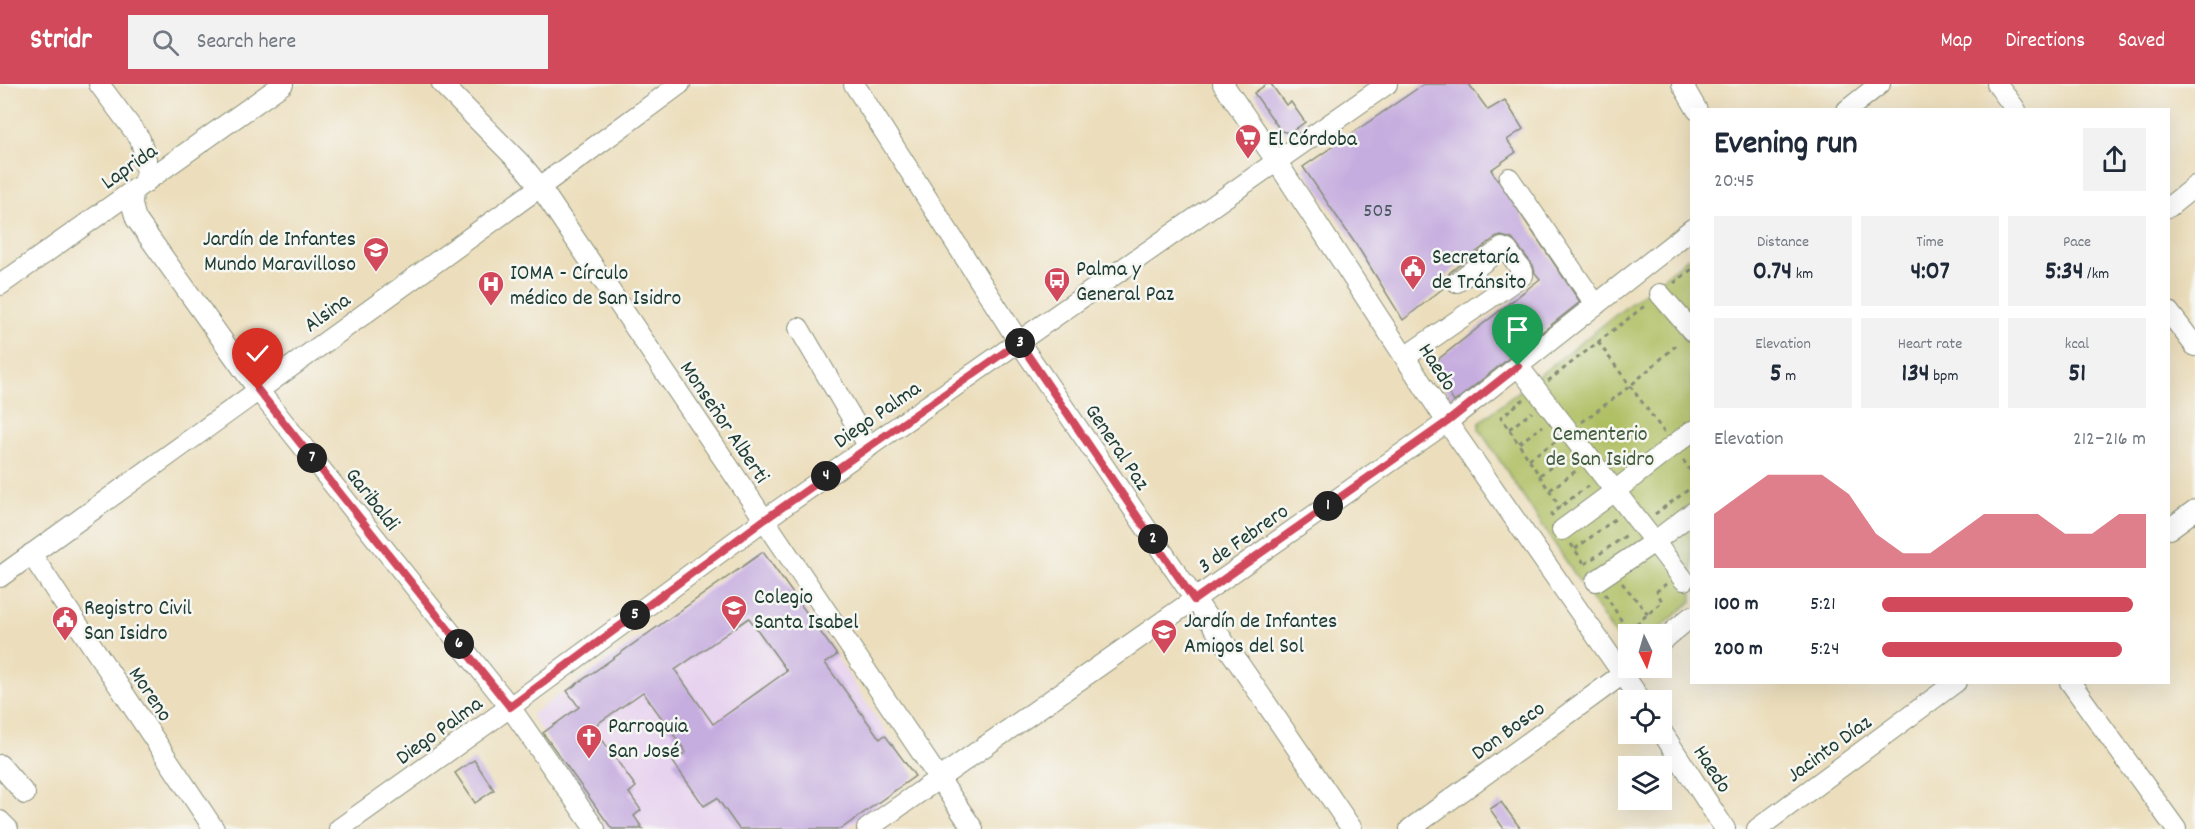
<!DOCTYPE html>
<meta charset="utf-8">
<style>
body{margin:0;font-family:Dekko,sans-serif;background:#f2f2f3;color:#1f2937;height:100vh;display:flex;flex-direction:column;font-size:22px;white-space:nowrap}
*{box-sizing:border-box;margin:0}
p{font-size:20px;color:#747a83}
.icon{flex:none;width:33px;height:33px;fill:none;stroke:currentColor;stroke-width:2;stroke-linecap:round;stroke-linejoin:round}
.map{position:relative;flex:1;overflow:hidden}
.details{position:absolute;left:1690px;top:24px;width:480px;height:576px;display:flex;flex-direction:column;background:#fff;border-radius:0px;box-shadow:0 6px 24px #0002}
.details>*{flex:none}
.needle{width:39px;rotate:175deg}
.controls{position:absolute;left:1618px;top:540px;display:grid;gap:12px}
.controls a{display:grid;place-items:center;width:54px;height:54px;border-radius:0px;background:#fff;box-shadow:0 6px 24px #0002;font-size:30px}
.pin{position:absolute;display:grid;place-items:center;width:51px;height:51px;color:#fff;margin:-62px -26px;border-radius:50% 50% 50% 0;rotate:-45deg;box-shadow:0 0 6px #0007}
.pin .icon{rotate:45deg}
.km{position:absolute;width:30px;height:30px;margin:-15px;border-radius:50%;background:#222;color:#fff;font-size:16px;line-height:30px;text-align:center}
.round{display:grid;place-items:center;flex:none;width:63px;height:63px;border-radius:0px;background:#f2f2f3}
.overview{display:flex;align-items:center;justify-content:space-between;height:102px;padding:0 24px}
h1{font-size:33px;font-weight:700;line-height:45px}
.figures{display:grid;grid-template-columns:repeat(3,1fr);gap:9px;height:102px;padding:6px 24px}
.figures div{display:grid;align-content:center;border-radius:0px;background:#f2f2f3;text-align:center}
.figures b{font-size:26px;font-weight:700}
.figures small{font-size:16px;font-weight:400}
.figures p{font-size:16px}
.chart{height:168px;padding:12px 24px}
.chart p{display:flex;justify-content:space-between}
.chart svg{width:100%;height:108px;margin-top:6px;fill:#d1495b;opacity:.7}
ul{padding:0 24px;list-style:none;font-size:20px}
li{display:grid;grid-template-columns:96px 72px 1fr;align-items:center;height:45px}
li i{height:15px;border-radius:8px;background:#d1495b}
header{display:flex;align-items:center;gap:36px;box-sizing:border-box;height:84px;padding:0 30px;background:#d1495b;color:#fff}
header strong{font-size:28px}
nav{display:flex;gap:33px;margin-inline-start:auto;font-size:21px}
.search{width:420px;height:54px;background:#f2f2f3;display:flex;align-items:center;gap:15px;box-sizing:border-box;padding:0 21px;border-radius:0px;color:#747a83;font-size:22px}
.map>svg:first-child{display:block}
</style>
<header>
<strong>Stridr</strong>
<div class="search"><svg class="icon" aria-label="search" viewBox="0 0 24 24"><circle cx="10" cy="10" r="6"/><path d="M15 15l6 6"/></svg>Search here</div>
<nav><a>Map</a><a>Directions</a><a>Saved</a></nav>
</header>
<div class="map">
<svg width="2195" height="745" viewBox="0 0 2195 745">
<rect width="100%" height="100%" fill="#f6f6f2"/>
<filter id="ink" filterUnits="userSpaceOnUse"><feTurbulence type="fractalNoise" baseFrequency=".0167" numOctaves="2"/><feDisplacementMap in="SourceGraphic" scale="12" xChannelSelector="R" yChannelSelector="G"/><feConvolveMatrix kernelMatrix="1 2 1 2 8 2 1 2 1" color-interpolation-filters="sRGB"/></filter>
<filter id="wash" filterUnits="userSpaceOnUse"><feTurbulence type="fractalNoise" baseFrequency=".008" numOctaves="4" result="noise"/><feDisplacementMap in="SourceGraphic" scale="24" xChannelSelector="R" yChannelSelector="G"/><feGaussianBlur stdDeviation="1.35" result="paint"/><feColorMatrix in="noise" values="0 0 0 0 0 0 0 0 0 0 0 0 0 0 0 0 0 1.4 0 .05"/><feComposite in="paint" operator="in"/></filter>
<g filter="url(#wash)">
<rect width="100%" height="100%" fill="#ecdebc"/>
<!-- built -->
<polygon fill="#e7d2ef" points="765,464 915,693 846,745 607,745 531,631"/>
<!-- green -->
<polygon fill="#aebe61" stroke="#667e4a" stroke-width="1.5" points="1692,171 1692,517 1653,550 1629,550 1629,566 1624,565 1479,345 1480,338"/>
<g id="blocks">
<!-- building -->
<g fill="#c6addf" fill-rule="evenodd">
<polygon points="1267,0 1271,0 1286,21 1291,18 1305,38 1290,49 1281,47 1254,9"/>
<polygon points="1424,0 1469,0 1488,26 1505,16 1523,45 1507,56 1516,68 1491,86 1580,218 1454,318 1431,281 1540,195 1535,189 1533,181 1512,155 1501,152 1495,154 1450,188 1446,194 1446,202 1403,236 1361,168 1303,83"/>
<path d="M763,468L837,571L825,579L880,655L885,651L915,692L841,745H739L717,714L704,722L673,678L686,668L643,608L593,643L636,703L629,709L641,726L634,732L643,745H612L543,649L579,623L567,607ZM749,534L787,587L713,640L675,586Z"/>
<polygon points="474,676 494,706 475,719 455,689"/>
<polygon points="1501,718 1521,745 1504,745 1490,725"/>
</g>
</g>
</g>
<g filter="url(#ink)">
<use href="#blocks" fill-opacity="0" stroke="#868e78" stroke-width="1.5"/>
<g fill="none" stroke-linecap="round" stroke-linejoin="round">
<!-- minor casing -->
<g stroke="#868e78" stroke-width="22">
<g id="minor">
<polyline points="99,0 140,55 146,75 145,99"/>
<polyline points="442,0 523,82 540,103 973,745"/>
<polyline points="854,0 1019,258 1352,745"/>
<polyline points="1223,0 1277,78 1447,338 1641,616"/>
<polyline points="1682,0 1697,26"/>
<polyline points="1997,0 2016,26"/>
<polyline points="1847,26 1880,0"/>
<polyline points="1509,94 1596,221"/>
<polyline points="133,107 132,121 136,135 258,306 510,623 595,745"/>
<polyline points="2169,123 2195,102"/>
<polyline points="0,201 283,0"/>
<polyline points="1660,210 1692,247"/>
<polyline points="2169,228 2195,262"/>
<polyline points="799,244 869,363"/>
<polyline points="1405,273 1523,191 1523,188 1507,166 1502,164 1457,198"/>
<polyline points="1518,282 1684,496"/>
<polyline points="2169,445 2195,426"/>
<polyline points="1562,446 1615,407 1692,347"/>
<polyline points="31,470 214,745"/>
<polyline points="0,493 540,103 680,0"/>
<polyline points="1596,497 1654,458 1692,429"/>
<polyline points="1662,557 1692,532"/>
<polyline points="2070,598 2176,745"/>
<polyline points="1662,648 1725,745"/>
<polyline points="0,681 25,710"/>
<polyline points="0,737 8,745"/>
<polyline points="339,745 510,623 764,436 1387,0"/>
<polyline points="867,745 1447,338 1692,145"/>
<polyline points="1410,745 1631,584"/>
<polyline points="1757,745 1956,598"/>
</g>
</g>
<!-- path -->
<g stroke="#868e78" stroke-width="3" stroke-dasharray="4.5 4.5" stroke-linecap="butt">
<polyline points="1674,199 1692,185"/>
<polyline points="1598,258 1664,348"/>
<polyline points="1548,297 1647,220"/>
<polyline points="1524,315 1501,333 1560,423"/>
<polyline points="1582,338 1630,302 1679,259"/>
<polyline points="1509,345 1532,328"/>
<polyline points="1519,359 1543,342"/>
<polyline points="1529,375 1555,358"/>
<polyline points="1683,376 1692,389"/>
<polyline points="1540,391 1566,372"/>
<polyline points="1550,406 1577,386"/>
<polyline points="1655,430 1692,403"/>
<polyline points="1553,432 1551,430 1589,401"/>
<polyline points="1571,460 1586,482"/>
<polyline points="1575,465 1615,435"/>
<polyline points="1585,480 1628,450"/>
<polyline points="1622,499 1648,530"/>
<polyline points="1605,510 1628,547 1662,518 1657,507 1666,500"/>
</g>
<!-- minor -->
<use href="#minor" stroke="#fff" stroke-width="20"/>
</g>
</g>
<g fill="none" stroke-linecap="round" stroke-linejoin="round" filter="url(#ink)">
<!-- route casing -->
<g stroke="#fff" stroke-width="12">
<polyline id="route" points="258,306 510,623 764,436 1019,258 1194,516 1447,338 1518,282"/>
</g>
<!-- route -->
<use href="#route" stroke="#d1495b" stroke-width="8"/>
</g>
<!-- icons -->
<defs>
<g id="supermarket-pin" transform="scale(1.35)"><path d="M0 17L-7.5 6A9.5 9.5 0 1 1 7.5 6Z" fill="#d1495b" stroke="#f6f6f2"/><path d="M-6-5.5h2.5l.6 2H6L4.5 2H-2.5L-4.4-4H-6ZM-1.5 3.2a1.3 1.3 0 1 0 .1 0ZM3 3.2a1.3 1.3 0 1 0 .1 0Z" fill="#fff"/></g>
<g id="school-pin" transform="scale(1.35)"><path d="M0 17L-7.5 6A9.5 9.5 0 1 1 7.5 6Z" fill="#d1495b" stroke="#f6f6f2"/><path d="M0-5L7-2L0 1L-7-2ZM-4 1L0 2.5L4 1V4Q0 6-4 4Z" fill="#fff"/></g>
<g id="civic-pin" transform="scale(1.35)"><path d="M0 17L-7.5 6A9.5 9.5 0 1 1 7.5 6Z" fill="#d1495b" stroke="#f6f6f2"/><path d="M-.6-6.5H3V-4.5H.6V-3L4-1V1h2V6H-6V1h2V-1L-.6-3ZM-1.2 2.5V6h2.4V2.5Z" fill="#fff"/></g>
<g id="bus-pin" transform="scale(1.35)"><path d="M0 17L-7.5 6A9.5 9.5 0 1 1 7.5 6Z" fill="#d1495b" stroke="#f6f6f2"/><path d="M-5-6H5V4H4V6H2V4H-2V6H-4V4H-5ZM-3.5-4V0h7V-4ZM-3.5 1.2v1.5H-2V1.2ZM2 1.2v1.5H3.5V1.2Z" fill="#fff"/></g>
<g id="hospital-pin" transform="scale(1.35)"><path d="M0 17L-7.5 6A9.5 9.5 0 1 1 7.5 6Z" fill="#d1495b" stroke="#f6f6f2"/><path d="M-5-5h3v3.5h4V-5h3V5h-3V1.5h-4V5h-3Z" fill="#fff"/></g>
<g id="church-pin" transform="scale(1.35)"><path d="M0 17L-7.5 6A9.5 9.5 0 1 1 7.5 6Z" fill="#d1495b" stroke="#f6f6f2"/><path d="M-1.2-6h2.4v3.5h3.3v2.4h-3.3V6h-2.4V-.1h-3.3v-2.4h3.3Z" fill="#fff"/></g>
</defs>
<g fill-rule="evenodd">
<use href="#supermarket-pin" x="1248" y="53"/>
<use href="#school-pin" x="376" y="166"/>
<use href="#civic-pin" x="1413" y="184"/>
<use href="#bus-pin" x="1057" y="196"/>
<use href="#hospital-pin" x="491" y="200"/>
<use href="#school-pin" x="734" y="524"/>
<use href="#civic-pin" x="65" y="535"/>
<use href="#school-pin" x="1164" y="548"/>
<use href="#church-pin" x="589" y="653"/>
</g>
<g text-anchor="middle" stroke-width="5" stroke-linejoin="round" paint-order="stroke">
<!-- number labels -->
<g font-size="20" fill="#49595f">
<text x="1378" y="132">505</text>
</g>
<!-- poi labels -->
<g font-size="22" fill="#1f3d34" stroke="#f6f6f2" text-anchor="start">
<text x="1268" y="61">El Córdoba</text>
<text x="356" y="161" text-anchor="end">Jardín de Infantes<tspan x="356" dy="25">Mundo Maravilloso</tspan></text>
<text x="1432" y="179">Secretaría<tspan x="1432" dy="25">de Tránsito</tspan></text>
<text x="1076" y="191">Palma y<tspan x="1076" dy="25">General Paz</tspan></text>
<text x="510" y="195">IOMA - Círculo<tspan x="510" dy="25">médico de San Isidro</tspan></text>
<text x="754" y="519">Colegio<tspan x="754" dy="25">Santa Isabel</tspan></text>
<text x="84" y="530">Registro Civil<tspan x="84" dy="25">San Isidro</tspan></text>
<text x="1184" y="543">Jardín de Infantes<tspan x="1184" dy="25">Amigos del Sol</tspan></text>
<text x="608" y="648">Parroquia<tspan x="608" dy="25">San José</tspan></text>
</g>
<!-- street labels -->
<g font-size="22" fill="#1f3d34" stroke="#f6f6f2">
<text transform="translate(128 81) rotate(-35)" y="8">Laprida</text>
<text transform="translate(326 227) rotate(-36)" y="8">Alsina</text>
<text transform="translate(1439 282) rotate(57)" y="8">Haedo</text>
<text transform="translate(876 329) rotate(-35)" y="8">Diego Palma</text>
<text transform="translate(726 337) rotate(56)" y="8">Monseñor Alberti</text>
<text transform="translate(1119 362) rotate(56)" y="8">General Paz</text>
<text transform="translate(374 414) rotate(52)" y="8">Garibaldi</text>
<text transform="translate(1242 453) rotate(-35)" y="8">3 de Febrero</text>
<text transform="translate(152 609) rotate(56)" y="8">Moreno</text>
<text transform="translate(438 645) rotate(-36)" y="8">Diego Palma</text>
<text transform="translate(1507 645) rotate(-36)" y="8">Don Bosco</text>
<text transform="translate(1828 663) rotate(-36)" y="8">Jacinto Díaz</text>
<text transform="translate(1714 684) rotate(57)" y="8">Haedo</text>
</g>
<!-- park labels -->
<g font-size="22" fill="#435d3f" stroke="#f6f6f2">
<text x="1600" y="356">Cementerio<tspan x="1600" dy="25">de San Isidro</tspan></text>
</g>
</g>
</svg>
<div class="controls">
<a><svg class="needle" viewBox="-14 -14 28 28"><path d="M0-13l5 13h-10z" fill="#e53935"/><path d="M0 13l5-13h-10z" fill="#747a83"/></svg></a>
<a><svg class="icon" aria-label="locate" viewBox="0 0 24 24"><circle cx="12" cy="12" r="6"/><path d="M12 2v4M12 18v4M2 12h4M18 12h4"/></svg></a>
<a><svg class="icon" aria-label="layers" viewBox="0 0 24 24"><path d="M12 4l9 5-9 5-9-5zM3 14l9 5 9-5"/></svg></a>
</div>
<div class="pin" style="left:1518px;top:282px;background:#1e9e55"><svg class="icon" aria-label="arrive" viewBox="0 0 24 24"><path d="M6 21V4h12l-3 4 3 4H6"/></svg></div>
<div class="pin" style="left:258px;top:306px;background:#d93025"><svg class="icon" aria-label="check" viewBox="0 0 24 24"><path d="M5 12l5 5 9-10"/></svg></div>
<b class="km" style="left:1328px;top:422px">1</b>
<b class="km" style="left:1153px;top:455px">2</b>
<b class="km" style="left:1020px;top:259px">3</b>
<b class="km" style="left:826px;top:392px">4</b>
<b class="km" style="left:635px;top:531px">5</b>
<b class="km" style="left:459px;top:560px">6</b>
<b class="km" style="left:312px;top:374px">7</b>
<section class="details">
<div class="overview"><div><h1>Evening run</h1><p>20:45</p></div><a class="round"><svg class="icon" aria-label="share" viewBox="0 0 24 24"><path d="M12 15V3M7 8l5-5 5 5M5 13v7h14v-7"/></svg></a></div>
<div class="figures">
<div><p>Distance</p><b>0.74<small> km</small></b></div>
<div><p>Time</p><b>4:07</b></div>
<div><p>Pace</p><b>5:34<small> /km</small></b></div>
</div>
<div class="figures">
<div><p>Elevation</p><b>5<small> m</small></b></div>
<div><p>Heart rate</p><b>134<small> bpm</small></b></div>
<div><p>kcal</p><b>51</b></div>
</div>
<div class="chart"><p><span>Elevation</span>212–216 m</p>
<svg viewBox="0 0 160 44" preserveAspectRatio="none"><path d="M0 44V22L10 14L20 6L30 6L40 6L50 14L60 30L70 38L80 38L90 30L100 22L110 22L120 22L130 30L140 30L150 22L160 22V44z"/></svg>
</div>
<ul>
<li><b>100 m</b>5:21<i style="width:95%"></i></li>
<li><b>200 m</b>5:24<i style="width:91%"></i></li>
</ul>
</section>
</div>
